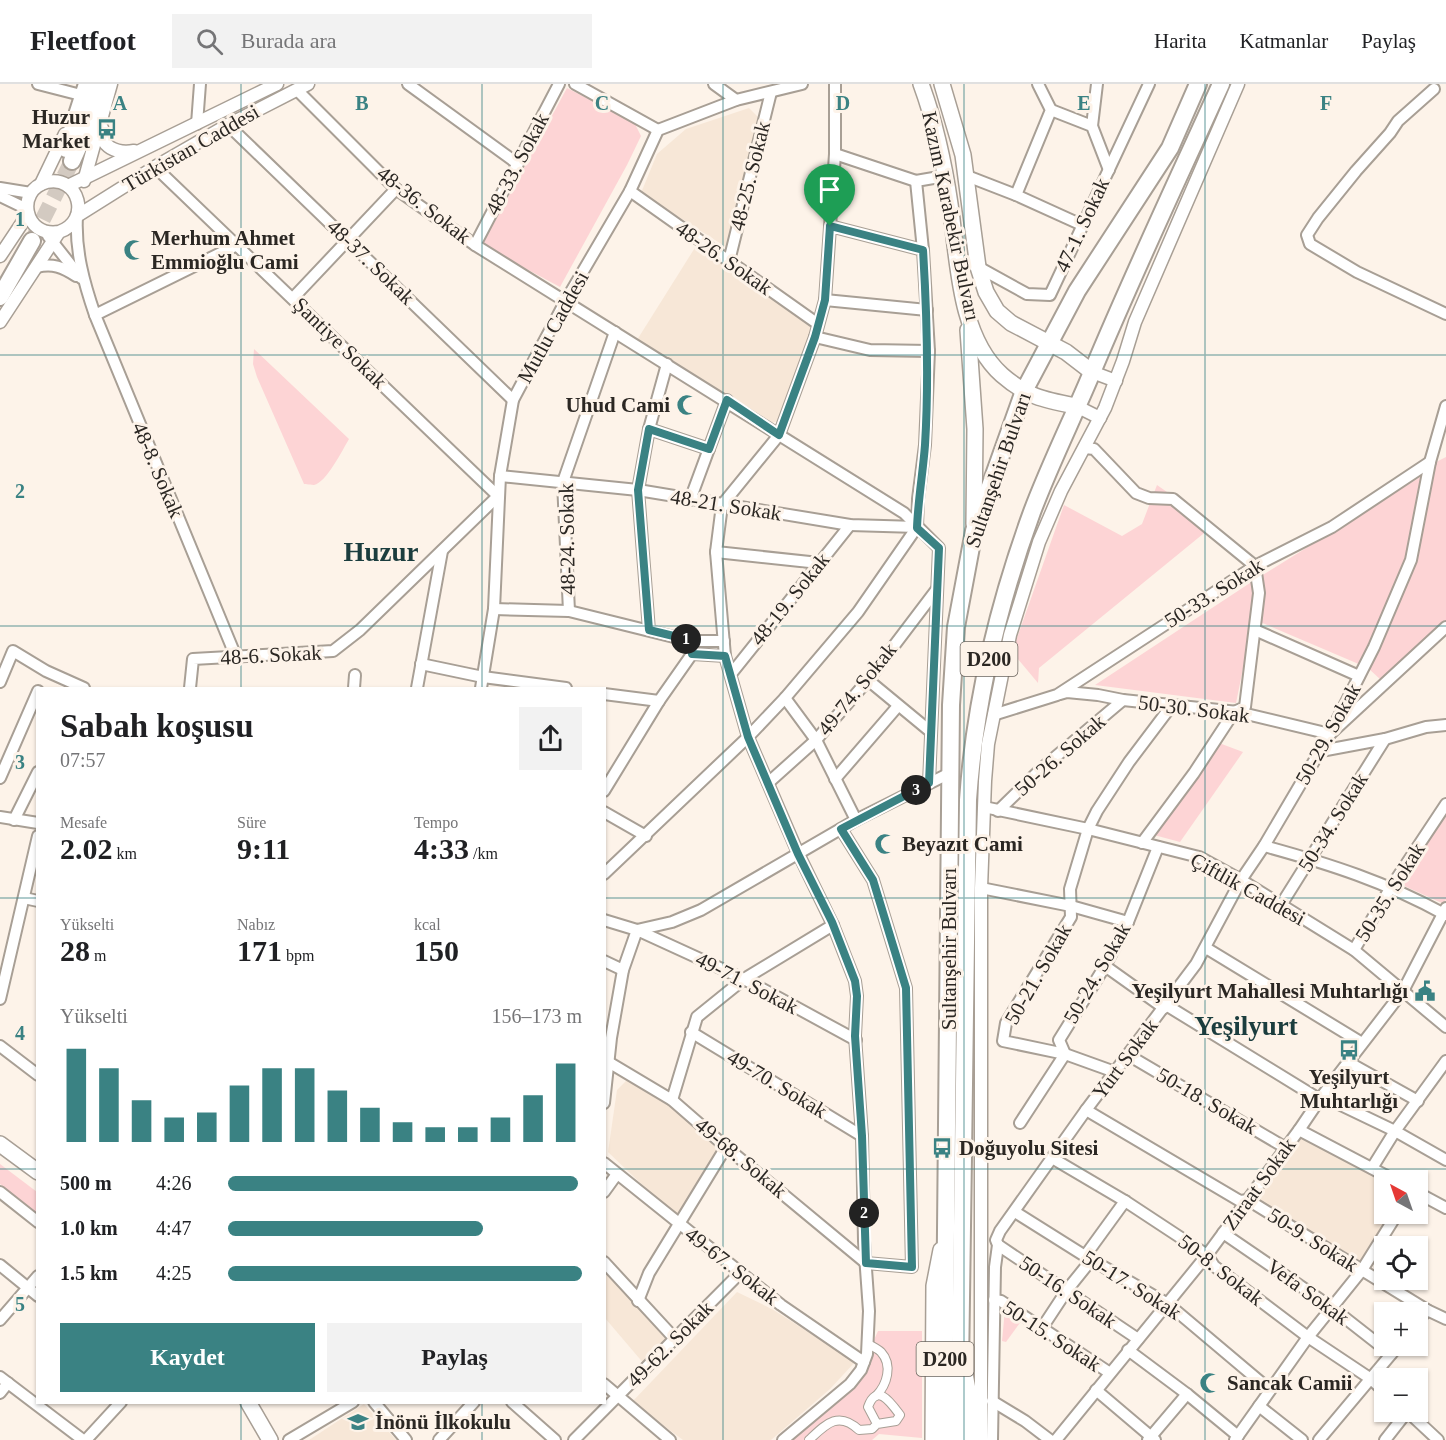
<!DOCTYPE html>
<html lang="tr">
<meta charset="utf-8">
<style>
body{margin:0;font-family:Georgia,serif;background:#f2f2f2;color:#202124;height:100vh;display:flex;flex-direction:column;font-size:22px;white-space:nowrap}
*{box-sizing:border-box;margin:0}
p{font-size:20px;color:#757577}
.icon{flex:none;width:33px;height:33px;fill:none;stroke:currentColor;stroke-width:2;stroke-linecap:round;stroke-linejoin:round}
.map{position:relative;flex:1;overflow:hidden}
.sheet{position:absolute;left:36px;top:603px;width:570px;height:717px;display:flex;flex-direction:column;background:#fff;border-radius:0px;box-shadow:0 2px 4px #0004}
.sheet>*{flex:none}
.needle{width:39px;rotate:320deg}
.tools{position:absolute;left:1374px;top:1086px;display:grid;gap:12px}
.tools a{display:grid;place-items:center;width:54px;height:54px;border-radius:0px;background:#fff;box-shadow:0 2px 4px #0004;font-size:30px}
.pin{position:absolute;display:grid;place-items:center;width:51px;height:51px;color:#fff;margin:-62px -26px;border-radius:50% 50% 50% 0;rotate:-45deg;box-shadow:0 0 6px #0007}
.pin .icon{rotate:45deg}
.km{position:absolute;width:30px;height:30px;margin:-15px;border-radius:50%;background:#222;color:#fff;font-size:16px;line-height:30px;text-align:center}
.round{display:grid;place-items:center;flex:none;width:63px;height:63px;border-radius:0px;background:#f2f2f2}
.summary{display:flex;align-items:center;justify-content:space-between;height:102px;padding:0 24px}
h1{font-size:33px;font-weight:600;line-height:45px}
.stats{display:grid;grid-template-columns:repeat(3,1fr);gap:9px;height:102px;padding:6px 24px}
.stats div{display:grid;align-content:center}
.stats b{font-size:30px;font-weight:600}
.stats small{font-size:16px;font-weight:400}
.stats p{font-size:16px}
.chart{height:168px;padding:12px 24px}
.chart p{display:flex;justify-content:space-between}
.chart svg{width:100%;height:108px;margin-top:6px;stroke:#3a8283;stroke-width:6}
.primary-button{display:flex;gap:12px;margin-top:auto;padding:12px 24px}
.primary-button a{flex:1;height:69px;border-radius:0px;background:#3a8283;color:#fff;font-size:24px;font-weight:600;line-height:69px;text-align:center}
.primary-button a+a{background:#f2f2f2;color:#202124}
ul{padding:0 24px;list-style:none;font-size:20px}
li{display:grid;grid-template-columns:96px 72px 1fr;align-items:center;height:45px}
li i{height:15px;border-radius:8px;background:#3a8283}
header{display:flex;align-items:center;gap:36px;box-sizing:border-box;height:84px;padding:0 30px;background:#fff;border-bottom:2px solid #e0e0e0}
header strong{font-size:28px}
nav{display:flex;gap:33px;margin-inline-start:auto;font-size:21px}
.search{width:420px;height:54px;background:#f2f2f2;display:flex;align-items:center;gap:15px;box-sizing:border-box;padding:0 21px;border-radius:0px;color:#757577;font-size:22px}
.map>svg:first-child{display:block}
</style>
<header>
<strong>Fleetfoot</strong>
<div class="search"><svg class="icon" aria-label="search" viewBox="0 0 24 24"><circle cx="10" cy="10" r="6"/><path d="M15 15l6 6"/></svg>Burada ara</div>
<nav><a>Harita</a><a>Katmanlar</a><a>Paylaş</a></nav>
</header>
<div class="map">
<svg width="1446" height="1356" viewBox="0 0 1446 1356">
<rect width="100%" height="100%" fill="#fdf3e9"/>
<!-- built -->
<g fill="#f7e7d7">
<polygon points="749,24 760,35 733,149 726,163 641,109 657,70 686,45"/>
<polygon points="696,162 813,242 779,337 771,339 637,256"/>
<polygon points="630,993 664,1010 721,1061 677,1134 608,1068 617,1006"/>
<polygon points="1299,1051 1385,1096 1384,1130 1393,1130 1362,1181 1254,1115"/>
<polygon points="604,1185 669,1257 645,1281 605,1234"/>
<polygon points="737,1208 772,1225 855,1278 830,1305 771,1356 683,1356 632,1318"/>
<polygon points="364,1320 396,1356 309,1356"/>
</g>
<!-- green -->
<g fill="#fdd4d5">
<polygon points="567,4 634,38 641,52 627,81 560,203 482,161"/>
<path d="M254,265L349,355C343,365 326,399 314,401C313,401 304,400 304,400L257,293L253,280Z"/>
<polygon points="1446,373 1446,543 1381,596 1368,584 1253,535 1236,619 1095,601 1253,497 1417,395 1438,377"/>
<polygon points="1157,401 1214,441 1039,584 1038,599 1012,568 1064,421 1122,452 1142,440"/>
<polygon points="1219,659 1243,668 1180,758 1154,751"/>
<polygon points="1446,732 1446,815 1444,820 1400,800"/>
<polygon points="0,1080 37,1108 37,1131 0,1100"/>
<polygon points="1005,1225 1022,1236 1006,1258 1002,1257"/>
<polygon points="878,1247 922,1247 922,1354 879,1350 872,1356 789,1356 852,1305"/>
</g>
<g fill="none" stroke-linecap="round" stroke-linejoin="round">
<!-- primary-tunnel -->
<polyline stroke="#d3cac1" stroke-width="16" stroke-dasharray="16 8" stroke-linecap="butt" points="32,157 72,77"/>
<!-- pedestrian casing -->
<g stroke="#a89f95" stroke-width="10">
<g id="pedestrian">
<path d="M868,1260C872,1262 878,1265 881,1268C893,1281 887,1301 876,1312"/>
<path d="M809,1356C825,1341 838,1326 859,1346L872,1345L877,1340L896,1337L900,1331C891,1319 877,1298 868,1323L877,1340"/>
</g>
</g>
<!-- minor casing -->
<g stroke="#a89f95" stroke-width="14">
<g id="minor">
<polyline points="38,0 77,10"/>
<polyline points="408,0 518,80"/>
<polyline points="575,0 658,46"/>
<polyline points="714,0 736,16"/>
<polyline points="1434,5 1398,37 1390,49 1356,87 1318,134 1307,151 1310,160 1357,188 1446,230"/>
<polyline points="297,6 396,105 475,161 904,429 939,464 929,699"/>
<polyline points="1051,26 1092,42 1109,86"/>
<polyline points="197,40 200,0"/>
<polyline points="228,41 513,316"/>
<polyline points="1092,42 1097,0"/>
<polyline points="835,70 916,97"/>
<polyline points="155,83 498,412"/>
<polyline points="967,92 1016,111 1082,141"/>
<polyline points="0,104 31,109"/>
<polyline points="630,107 818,240"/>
<polyline points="1016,111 1051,26 1038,0"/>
<polyline points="0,112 27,125"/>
<path d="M77,132C75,167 84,199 95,231L236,573"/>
<polyline points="830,142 923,166"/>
<polyline points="48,152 81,194"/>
<polyline points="475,161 559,0"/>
<polyline points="729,177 771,8"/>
<path d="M37,183C52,179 63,183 76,192"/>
<polyline points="978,183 1027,210 1050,211 1149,0"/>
<polyline points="293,214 396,105"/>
<polyline points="825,216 927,226"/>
<polyline points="95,231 237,161"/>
<polyline points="815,253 870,266 929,267"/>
<polyline points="649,345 709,365"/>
<polyline points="1085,364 1094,365 1136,409 1149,414 1173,415 1255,482 1259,509 1245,623 1234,628 1194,689 1142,759"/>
<polyline points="500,392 638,406 850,441 917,443"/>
<polyline points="690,416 727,316"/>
<polyline points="716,468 819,479"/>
<polyline points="494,525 569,527 690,557 724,557"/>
<polyline points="569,527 563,398 615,248"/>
<polyline points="649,546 638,406 649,345 667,280"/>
<polyline points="1255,546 1359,592"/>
<polyline points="692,570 725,572"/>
<polyline points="421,580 483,593 566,604"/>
<polyline points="731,590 850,441"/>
<polyline points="868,596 931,648"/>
<polyline points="0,598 13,567 46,587 84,604"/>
<polyline points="190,604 193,575 333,567 360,546 498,412"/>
<polyline points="354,604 355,591"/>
<polyline points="417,604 442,467"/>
<polyline points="481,604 494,525 500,392 513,316 565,218 630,107 658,46 736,16 802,0"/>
<polyline points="604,610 659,617"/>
<polyline points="1060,610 1067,608 1098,611 1123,616 1238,628 1330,650 1446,543"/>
<polyline points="785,614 816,656 856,736"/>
<polyline points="993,631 1057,611 1255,482 1332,443 1430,378"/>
<polyline points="1321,667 1385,655 1426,643 1446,641"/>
<polyline points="0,694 38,607"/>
<polyline points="835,695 898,622"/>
<polyline points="768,699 816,656 868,596 937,505"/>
<polyline points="604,707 659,617 692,570 690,557"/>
<polyline points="984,723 1088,745 1199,773 1241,796 1354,866 1446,943"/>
<polyline points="998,727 1041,685 1123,616"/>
<polyline points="604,728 646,752"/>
<polyline points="0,733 38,739"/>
<polyline points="14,736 38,688"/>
<path d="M1264,762C1330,780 1386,798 1446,831"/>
<polyline points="604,790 748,653 785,614 858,528 917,443 918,415 925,361 929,267 923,166 916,97 945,92"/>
<polyline points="981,804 1071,822 1128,838"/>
<polyline points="24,814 38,817"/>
<polyline points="1281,821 1385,655"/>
<polyline points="604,836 637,846 672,838 701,826 856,736 950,689"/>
<polyline points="1206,864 1362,959"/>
<polyline points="1354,866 1391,803 1446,720"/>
<polyline points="604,877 623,886"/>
<polyline points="1105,882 1164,924"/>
<polyline points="0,915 38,752"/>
<polyline points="1166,921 1319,1015"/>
<polyline points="691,948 862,1052"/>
<polyline points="0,962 38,991"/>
<polyline points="1128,971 1286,1064"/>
<polyline points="1348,978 1418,1017"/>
<polyline points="610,979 672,1016 726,1063 866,1179 912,1183 906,904 873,796 841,745"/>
<polyline points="1115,988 1065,970 1003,957 1006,939 1071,833 1070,805 1088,745 1097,727 1129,678 1172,621"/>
<polyline points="1322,1012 1395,1047 1446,1076"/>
<polyline points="672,1016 697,933 744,895 833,841"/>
<polyline points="604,1019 611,954 623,886 637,846 744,895 856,956"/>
<polyline points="1086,1026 1240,1117 1248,1116 1427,1226 1446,1235"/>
<polyline points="1020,1039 1065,970 1059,956 1105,882 1128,838 1158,763"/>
<polyline points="1299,1046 1394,1096"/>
<polyline points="1052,1074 1125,1117 1207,1171 1214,1182 1308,1253 1371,1295 1384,1307"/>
<polyline points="604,1079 781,1221 864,1278"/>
<polyline points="1372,1084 1395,1047 1446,977"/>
<polyline points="0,1108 38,1138"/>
<polyline points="604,1108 617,1090"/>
<polyline points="1418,1109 1446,1124"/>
<polyline points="1015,1128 1085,1172 1168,1220 1270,1306"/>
<polyline points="1223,1149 1331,1223 1391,1270"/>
<polyline points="998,1161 1138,1255"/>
<polyline points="1085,1172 1125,1117"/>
<polyline points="604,1178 676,1256"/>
<polyline points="0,1181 38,1212"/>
<polyline points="994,1216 1001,1217 1110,1289"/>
<polyline points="638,1217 649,1189 726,1063"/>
<polyline points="0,1236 38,1192"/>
<polyline points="1418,1237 1427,1226"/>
<polyline points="1042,1244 1067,1206 1092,1175"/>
<polyline points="1128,1266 1187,1310 1238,1352"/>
<polyline points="0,1293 83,1356"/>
<polyline points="604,1300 670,1356"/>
<polyline points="1096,1306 1155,1356"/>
<polyline points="0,1309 8,1299"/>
<polyline points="992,1317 1025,1337 1050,1356"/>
<polyline points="374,1318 406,1356"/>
<polyline points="512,1318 555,1356"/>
<polyline points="1259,1322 1302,1356"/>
<polyline points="1408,1328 1438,1356"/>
<polyline points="86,1356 121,1318"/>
<polyline points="289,1356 353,1318"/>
<polyline points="439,1356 474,1318"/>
<polyline points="574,1356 740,1189"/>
<polyline points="783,1356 850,1300 861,1286 867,1270 869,1227 864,1157 862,1052 855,952 857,912 855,897 833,841 798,769 748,653 725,572 716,468 722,421 779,351 815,253 825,216 835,70 835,0"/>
<polyline points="992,1356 995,1183 998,1161 996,1156 1000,1147 1086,1026 1196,880 1241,796 1264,762 1330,650 1374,563 1411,476 1430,378 1446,322"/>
<polyline points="1056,1356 1207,1171 1299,1046 1322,1012 1403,907 1446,824"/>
<polyline points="1148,1356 1187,1310"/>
<polyline points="1235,1356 1308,1253 1362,1186 1397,1130"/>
<polyline points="1319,1356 1398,1262"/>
<polyline points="1385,1356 1407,1328"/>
</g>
</g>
<!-- tertiary casing -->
<g stroke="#a89f95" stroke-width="15">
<g id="tertiary">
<path d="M102,44C99,63 117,70 134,67"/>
<polyline points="84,97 111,0"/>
<polyline points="41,100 65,50"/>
<polyline points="68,102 277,0"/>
<polyline points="77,132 155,83 228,41 308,0"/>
<polyline points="0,172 28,130"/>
<path d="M0,238L59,148C92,137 79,91 47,98C15,106 24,154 59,148"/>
<polyline points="1092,288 1116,297"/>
<polyline points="1076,322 1100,334"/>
<polyline points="981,1356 981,804 985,697 988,660 1010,551 1039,458 1061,407 1105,324 1123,277 1135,238 1238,0"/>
</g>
</g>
<!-- secondary casing -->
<g stroke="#a89f95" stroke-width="18">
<g id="secondary">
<path d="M921,0C935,38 944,79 950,120C958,174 958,252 1002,291C1027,313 1045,316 1076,322"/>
<polyline points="942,0 963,71 978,183 986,208 997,227 1011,239 1066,268 1092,288"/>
<polyline points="968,246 975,345 974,440"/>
<polyline points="0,1060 38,1088"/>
<polyline points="964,1285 972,1326 974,1356"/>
<polyline points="248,1318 270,1356"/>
<polyline points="933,1356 934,1202 941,1166"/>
</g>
</g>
<!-- primary casing -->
<g stroke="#a89f95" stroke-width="20">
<g id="primary">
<polyline points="66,65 87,0"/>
<polyline points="72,77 86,46 98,0"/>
<polyline points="0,213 32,157"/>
</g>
</g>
<!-- trunk casing -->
<g stroke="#a89f95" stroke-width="20">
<g id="trunk">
<polyline points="944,1356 951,621 956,543 974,447 1024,307 1077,207 1170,64 1198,0"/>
<path d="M959,1356L968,716C975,618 998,521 1032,428C1050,380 1073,334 1093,286C1133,190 1178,95 1221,0"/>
</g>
</g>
<!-- pedestrian -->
<use href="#pedestrian" stroke="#fff" stroke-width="8"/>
<!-- minor -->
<use href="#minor" stroke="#fff" stroke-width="10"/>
<!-- tertiary -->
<use href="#tertiary" stroke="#fff" stroke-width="12"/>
<!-- secondary -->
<use href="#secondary" stroke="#fff" stroke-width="15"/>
<!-- primary -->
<use href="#primary" stroke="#fff" stroke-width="16"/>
<!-- trunk -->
<use href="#trunk" stroke="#fff" stroke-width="16"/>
</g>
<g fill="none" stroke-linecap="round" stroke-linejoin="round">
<!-- route casing -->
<g stroke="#fff" stroke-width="12">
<path id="route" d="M830,142L923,166C927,231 929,296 925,361C923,388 918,416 917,444L939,464L929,699L841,745L873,796L906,904L912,1183L866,1179L862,1052L855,952L857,912L855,897L832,838L798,770L748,653L725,572L692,570L690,556L649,546L638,406L649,345L709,365L727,316L779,351L815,253L825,216Z"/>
</g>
<!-- route -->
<use href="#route" stroke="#3a8283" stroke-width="8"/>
</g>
<!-- grid -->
<path fill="none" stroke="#3a8283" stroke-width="1.5" stroke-opacity="0.55" d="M241,0V604M482,0V604M723,0V1356M964,0V1356M1205,0V1356M0,271H1446M0,542H1446M0,814H38M604,814H1446M0,1085H38M604,1085H1446M241,1318V1356M482,1318V1356"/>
<!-- icons -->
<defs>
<g id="bus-bare" transform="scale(1.62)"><path d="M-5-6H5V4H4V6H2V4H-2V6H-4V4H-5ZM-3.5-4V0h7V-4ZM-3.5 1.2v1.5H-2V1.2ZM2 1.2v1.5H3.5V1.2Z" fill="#3a8283" stroke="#fdf3e9" stroke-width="2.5" paint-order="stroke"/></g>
<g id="mosque-bare" transform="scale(1.62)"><path d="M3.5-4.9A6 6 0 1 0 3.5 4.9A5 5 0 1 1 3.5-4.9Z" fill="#3a8283" stroke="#fdf3e9" stroke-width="2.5" paint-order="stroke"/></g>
<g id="civic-bare" transform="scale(1.62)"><path d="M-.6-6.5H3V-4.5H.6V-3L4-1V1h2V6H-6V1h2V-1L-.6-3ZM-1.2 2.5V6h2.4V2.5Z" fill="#3a8283" stroke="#fdf3e9" stroke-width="2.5" paint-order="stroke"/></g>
<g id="school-bare" transform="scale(1.62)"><path d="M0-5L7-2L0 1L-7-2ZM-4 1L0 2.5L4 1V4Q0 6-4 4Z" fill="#3a8283" stroke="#fdf3e9" stroke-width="2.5" paint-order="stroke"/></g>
</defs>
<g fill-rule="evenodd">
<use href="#bus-bare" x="107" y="45"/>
<use href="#mosque-bare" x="134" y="166"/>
<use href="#mosque-bare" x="687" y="321"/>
<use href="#mosque-bare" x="885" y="760"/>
<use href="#civic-bare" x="1425" y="907"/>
<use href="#bus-bare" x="1349" y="966"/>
<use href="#bus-bare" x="942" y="1064"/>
<use href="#mosque-bare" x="1210" y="1299"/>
<use href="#school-bare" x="358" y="1338"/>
</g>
<g text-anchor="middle" stroke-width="6" stroke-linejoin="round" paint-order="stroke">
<!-- shield labels -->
<g fill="#fdf3e9" stroke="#6a645e" stroke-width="1.5">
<rect x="960.5" y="558" width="57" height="34" rx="4.5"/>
<rect x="916.5" y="1258" width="57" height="34" rx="4.5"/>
</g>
<g font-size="20" font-weight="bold" fill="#2b2723">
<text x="989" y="582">D200</text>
<text x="945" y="1282">D200</text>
</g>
<!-- poi labels -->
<g font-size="21" font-weight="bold" fill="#2b2723" stroke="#fdf3e9" text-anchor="start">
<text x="90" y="40" text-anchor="end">Huzur<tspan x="90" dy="24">Market</tspan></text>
<text x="151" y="161">Merhum Ahmet<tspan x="151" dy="24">Emmioğlu Cami</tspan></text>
<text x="670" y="328" text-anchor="end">Uhud Cami</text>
<text x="902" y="767">Beyazıt Cami</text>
<text x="1408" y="914" text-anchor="end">Yeşilyurt Mahallesi Muhtarlığı</text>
<text x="1349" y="1000" text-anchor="middle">Yeşilyurt<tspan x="1349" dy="24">Muhtarlığı</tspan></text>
<text x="959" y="1071">Doğuyolu Sitesi</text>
<text x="1227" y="1306">Sancak Camii</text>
<text x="375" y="1345">İnönü İlkokulu</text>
</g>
<!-- street labels -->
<g font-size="21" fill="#2b2723" stroke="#fdf3e9">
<text transform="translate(191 64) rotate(-30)" y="7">Türkistan Caddesi</text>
<text transform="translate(517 80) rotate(-62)" y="7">48-33. Sokak</text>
<text transform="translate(750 92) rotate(-76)" y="7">48-25. Sokak</text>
<text transform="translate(424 121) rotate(38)" y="7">48-36. Sokak</text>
<text transform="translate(951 132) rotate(78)" y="7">Kazım Karabekir Bulvarı</text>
<text transform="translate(1082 141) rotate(-65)" y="7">47-1. Sokak</text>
<text transform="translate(724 174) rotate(35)" y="7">48-26. Sokak</text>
<text transform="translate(371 178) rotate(44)" y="7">48-37. Sokak</text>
<text transform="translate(553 243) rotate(-61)" y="7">Mutlu Caddesi</text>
<text transform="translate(340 259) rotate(44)" y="7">Şantiye Sokak</text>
<text transform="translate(158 386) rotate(67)" y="7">48-8. Sokak</text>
<text transform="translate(998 386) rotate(-71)" y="7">Sultanşehir Bulvarı</text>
<text transform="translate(726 421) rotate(9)" y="7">48-21. Sokak</text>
<text transform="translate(567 455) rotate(-91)" y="7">48-24. Sokak</text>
<text transform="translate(1214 509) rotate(-32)" y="7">50-33. Sokak</text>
<text transform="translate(790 515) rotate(-51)" y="7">48-19. Sokak</text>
<text transform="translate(271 571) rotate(-3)" y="7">48-6. Sokak</text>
<text transform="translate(857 605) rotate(-51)" y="7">49-74. Sokak</text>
<text transform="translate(1194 625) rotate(7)" y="7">50-30. Sokak</text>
<text transform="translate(1328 650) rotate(-61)" y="7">50-29. Sokak</text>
<text transform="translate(1060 671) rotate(-41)" y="7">50-26. Sokak</text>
<text transform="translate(1333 738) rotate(-58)" y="7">50-34. Sokak</text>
<text transform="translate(1248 805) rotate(29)" y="7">Çiftlik Caddesi</text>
<text transform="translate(1390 808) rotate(-58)" y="7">50-35. Sokak</text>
<text transform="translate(949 865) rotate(-90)" y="7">Sultanşehir Bulvarı</text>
<text transform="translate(1097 889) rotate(-60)" y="7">50-24. Sokak</text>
<text transform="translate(1038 890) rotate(-60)" y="7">50-21. Sokak</text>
<text transform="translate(747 899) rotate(27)" y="7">49-71. Sokak</text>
<text transform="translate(1125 975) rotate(-53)" y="7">Yurt Sokak</text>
<text transform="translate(777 1000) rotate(31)" y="7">49-70. Sokak</text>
<text transform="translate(1207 1017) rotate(30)" y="7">50-18. Sokak</text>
<text transform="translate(741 1074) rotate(40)" y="7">49-68. Sokak</text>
<text transform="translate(1259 1100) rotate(-54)" y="7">Ziraat Sokak</text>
<text transform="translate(1313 1156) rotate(32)" y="7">50-9. Sokak</text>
<text transform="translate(732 1182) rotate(38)" y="7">49-67. Sokak</text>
<text transform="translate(1221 1186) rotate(38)" y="7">50-8. Sokak</text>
<text transform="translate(1132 1201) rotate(32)" y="7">50-17. Sokak</text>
<text transform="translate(1068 1208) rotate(34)" y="7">50-16. Sokak</text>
<text transform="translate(1308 1208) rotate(36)" y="7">Vefa Sokak</text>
<text transform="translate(1052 1252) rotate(33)" y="7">50-15. Sokak</text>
<text transform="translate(670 1260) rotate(-45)" y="7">49-62. Sokak</text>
</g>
<!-- district labels -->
<g font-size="27" font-weight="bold" fill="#1b3d3e" stroke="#fdf3e9">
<text x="381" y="477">Huzur</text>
<text x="1246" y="951">Yeşilyurt</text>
</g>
</g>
<g font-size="20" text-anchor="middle" font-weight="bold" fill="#3a8283" stroke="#fdf3e9" stroke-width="6" stroke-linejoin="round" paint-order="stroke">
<text x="120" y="26">A</text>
<text x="362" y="26">B</text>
<text x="602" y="26">C</text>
<text x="843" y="26">D</text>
<text x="1084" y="26">E</text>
<text x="1326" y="26">F</text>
<text x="20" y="142">1</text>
<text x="20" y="414">2</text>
<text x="20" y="685">3</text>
<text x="20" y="956">4</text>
<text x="20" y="1227">5</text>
</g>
</svg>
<div class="tools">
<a><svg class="needle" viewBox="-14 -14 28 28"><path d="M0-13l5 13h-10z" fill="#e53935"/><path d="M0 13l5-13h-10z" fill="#757577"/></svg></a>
<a><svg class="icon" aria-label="locate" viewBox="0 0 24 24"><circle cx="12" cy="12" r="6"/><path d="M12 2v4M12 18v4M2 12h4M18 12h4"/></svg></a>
<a>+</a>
<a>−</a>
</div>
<div class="pin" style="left:830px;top:142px;background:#1e9e55"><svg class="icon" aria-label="arrive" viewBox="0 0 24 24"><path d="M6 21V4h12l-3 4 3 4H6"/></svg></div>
<b class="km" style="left:686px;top:555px">1</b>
<b class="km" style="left:864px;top:1129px">2</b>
<b class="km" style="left:916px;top:706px">3</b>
<section class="sheet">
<div class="summary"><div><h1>Sabah koşusu</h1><p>07:57</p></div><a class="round"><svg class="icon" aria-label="share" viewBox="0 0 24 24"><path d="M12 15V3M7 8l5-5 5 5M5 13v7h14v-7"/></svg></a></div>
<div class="stats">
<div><p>Mesafe</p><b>2.02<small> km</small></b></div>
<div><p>Süre</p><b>9:11</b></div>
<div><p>Tempo</p><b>4:33<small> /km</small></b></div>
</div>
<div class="stats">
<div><p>Yükselti</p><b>28<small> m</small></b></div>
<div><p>Nabız</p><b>171<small> bpm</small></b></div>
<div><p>kcal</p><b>150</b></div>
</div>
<div class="chart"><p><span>Yükselti</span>156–173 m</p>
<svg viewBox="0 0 160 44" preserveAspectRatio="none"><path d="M5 44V6M15 44V14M25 44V27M35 44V34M45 44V32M55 44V21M65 44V14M75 44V14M85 44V23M95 44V30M105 44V36M115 44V38M125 44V38M135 44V34M145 44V25M155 44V12"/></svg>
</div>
<ul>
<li><b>500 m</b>4:26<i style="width:99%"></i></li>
<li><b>1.0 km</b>4:47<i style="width:72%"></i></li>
<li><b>1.5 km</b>4:25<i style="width:100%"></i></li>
</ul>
<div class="primary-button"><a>Kaydet</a><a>Paylaş</a></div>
</section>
</div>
